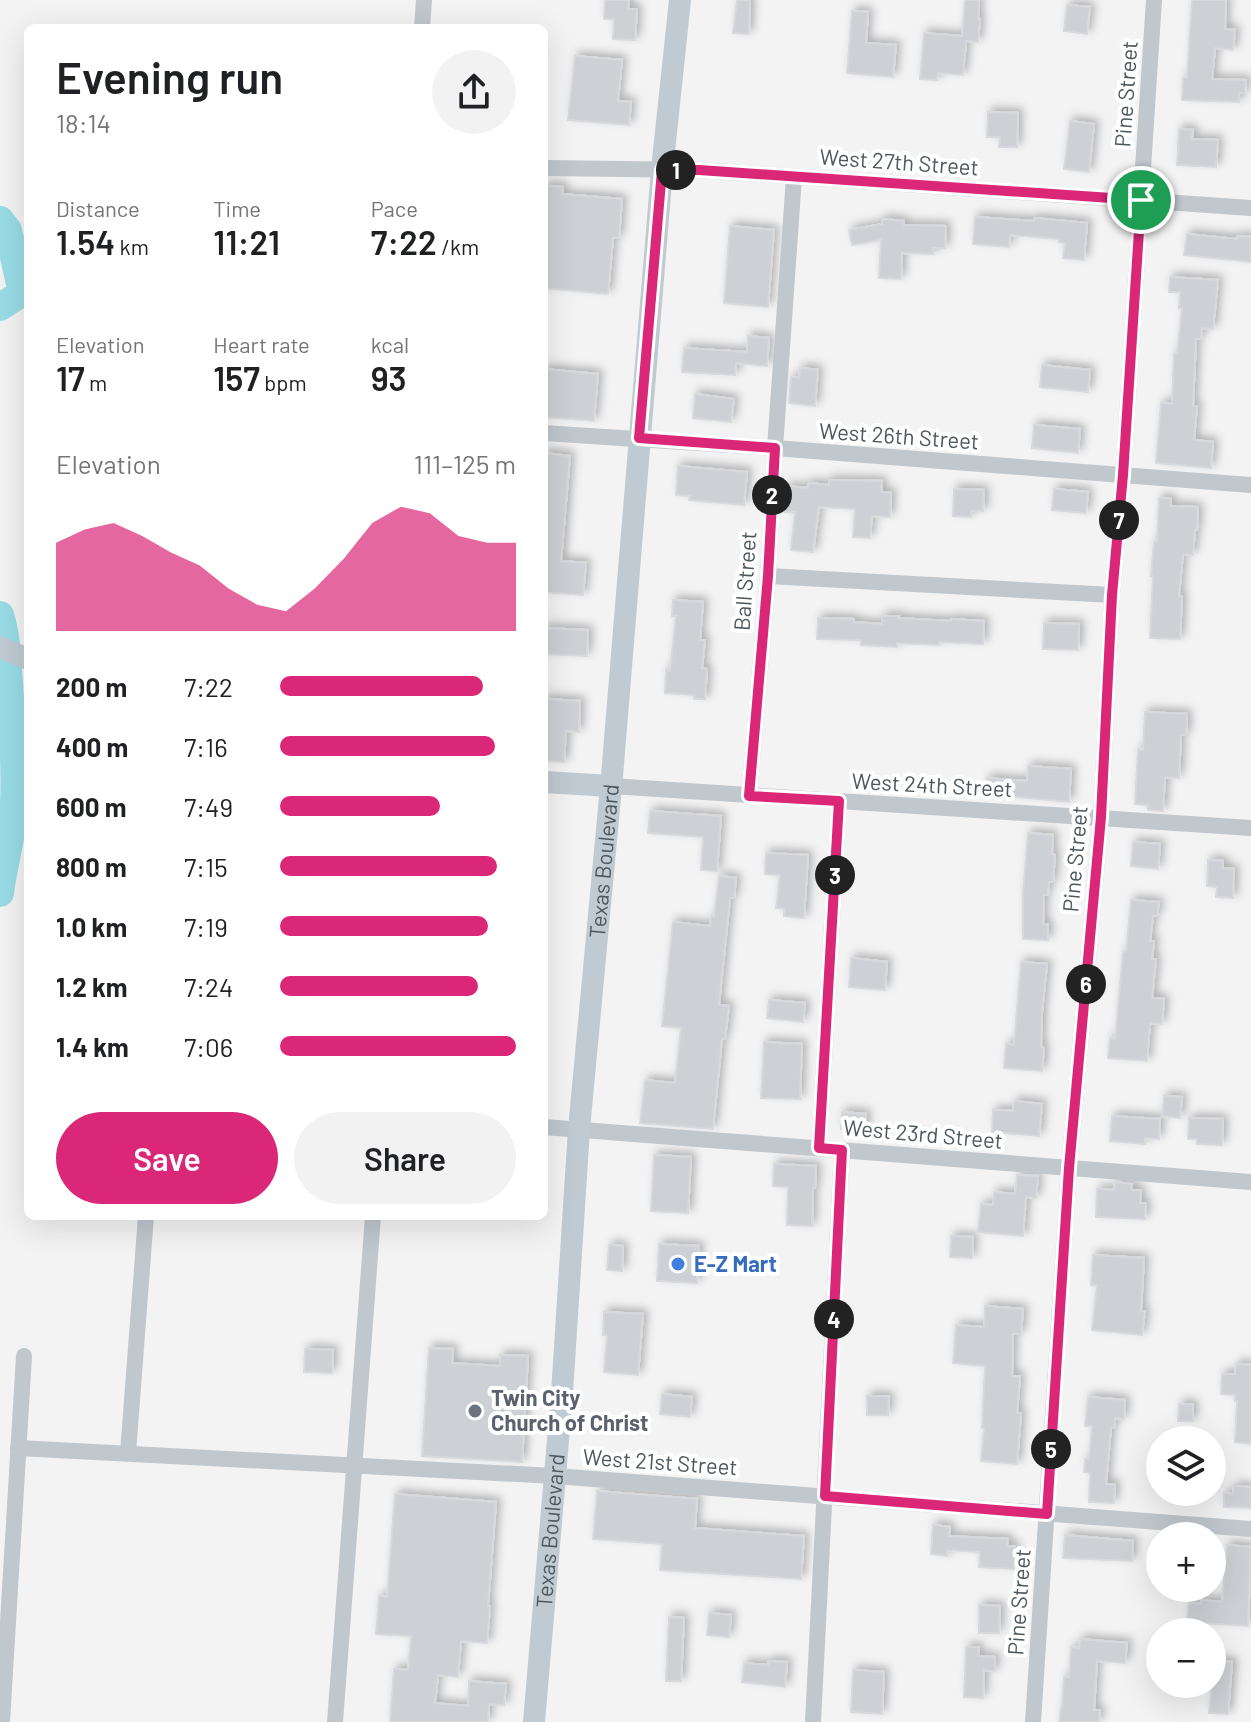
<!DOCTYPE html>
<meta charset="utf-8">
<style>
body{margin:0;font-family:Barlow,sans-serif;background:#f2f2f2;color:#202124;height:100vh;display:flex;flex-direction:column;font-size:30px;white-space:nowrap}
*{box-sizing:border-box;margin:0}
p{font-size:26px;color:#757577}
.icon{flex:none;width:44px;height:44px;fill:none;stroke:currentColor;stroke-width:2;stroke-linecap:round;stroke-linejoin:round}
.map{position:relative;flex:1;overflow:hidden}
.details{position:absolute;left:24px;top:24px;width:524px;height:1196px;display:flex;flex-direction:column;background:#fff;border-radius:12px;box-shadow:0 8px 32px #0002}
.details>*{flex:none}
.buttons{position:absolute;left:1146px;top:1426px;display:grid;gap:16px}
.buttons a{display:grid;place-items:center;width:80px;height:80px;border-radius:50%;background:#fff;box-shadow:0 8px 32px #0002;font-size:40px}
.pin{position:absolute;display:grid;place-items:center;width:68px;height:68px;color:#fff;margin:-34px;border:4px solid #fff;border-radius:50%;box-shadow:0 2px 8px #0007}
.km{position:absolute;width:40px;height:40px;margin:-20px;border-radius:50%;background:#222;color:#fff;font-size:22px;line-height:40px;text-align:center}
.round{display:grid;place-items:center;flex:none;width:84px;height:84px;border-radius:42px;background:#f2f2f2}
.summary{display:flex;align-items:center;justify-content:space-between;height:136px;padding:0 32px}
h1{font-size:44px;font-weight:600;line-height:60px}
.metrics{display:grid;grid-template-columns:repeat(3,1fr);gap:12px;height:136px;padding:8px 32px}
.metrics div{display:grid;align-content:center}
.metrics b{font-size:34px;font-weight:600}
.metrics small{font-size:22px;font-weight:400}
.metrics p{font-size:22px}
.chart{height:224px;padding:16px 32px}
.chart p{display:flex;justify-content:space-between}
.chart svg{width:100%;height:144px;margin-top:8px;fill:#db2777;opacity:.7}
.primary-button{display:flex;gap:16px;margin-top:auto;padding:16px 32px}
.primary-button a{flex:1;height:92px;border-radius:48px;background:#db2777;color:#fff;font-size:32px;font-weight:600;line-height:92px;text-align:center}
.primary-button a+a{background:#f2f2f2;color:#202124}
ul{padding:0 32px;list-style:none;font-size:26px}
li{display:grid;grid-template-columns:128px 96px 1fr;align-items:center;height:60px}
li i{height:20px;border-radius:10px;background:#db2777}
.map>svg:first-child{display:block}
</style>
<div class="map">
<svg width="1251" height="1722" viewBox="0 0 1251 1722">
<defs>
<filter id="shadow"><feDropShadow dx="4" dy="-4" stdDeviation="4" flood-color="#0004"/></filter>
</defs>
<rect width="100%" height="100%" fill="#f4f3f3"/>
<g fill="none" stroke-linecap="round" stroke-linejoin="round">
<!-- river -->
<g stroke="#98dbe5" stroke-width="28">
<polyline points="0,220 8,230 22,293 0,307"/>
<path d="M0,615C7,636 7,661 9,683C12,728 17,774 13,819C10,844 3,868 0,893"/>
</g>
</g>
<!-- building -->
<g fill="#cdd0d4" stroke="#d7d9dd" stroke-width="2" filter="url(#shadow)">
<polygon points="605,0 629,0 628,9 637,9 635,40 613,39 614,19 604,19"/>
<polygon points="737,0 750,0 749,34 733,33"/>
<polygon points="965,0 979,0 978,19 980,19 978,42 966,41 963,75 938,73 937,80 920,79 924,33 962,36"/>
<polygon points="1192,0 1226,0 1225,29 1235,30 1233,50 1215,48 1212,79 1246,80 1245,93 1239,93 1239,102 1182,100 1183,78 1187,78"/>
<polygon points="1067,5 1090,7 1087,34 1064,31"/>
<polygon points="852,11 868,12 866,43 896,45 893,77 847,73"/>
<polygon points="575,56 622,60 618,101 631,102 629,125 568,120"/>
<polygon points="988,112 1018,113 1017,147 999,147 1000,137 987,137"/>
<polygon points="1070,121 1094,124 1089,172 1064,169"/>
<polygon points="1179,129 1193,130 1192,139 1218,140 1216,167 1177,165"/>
<polygon points="544,186 563,187 562,194 622,199 619,238 613,238 608,294 544,288"/>
<polygon points="975,217 1034,221 1035,218 1087,223 1084,260 1063,258 1065,243 1059,242 1059,239 1010,235 1009,247 973,244"/>
<polygon points="882,219 904,221 904,225 946,226 945,248 933,248 933,254 902,253 901,279 879,278 881,240 852,245 849,230 882,224"/>
<polygon points="730,226 774,230 768,307 724,303"/>
<polygon points="1187,234 1237,239 1237,236 1251,237 1251,262 1184,255"/>
<polygon points="1170,277 1218,280 1213,329 1202,328 1201,339 1196,339 1193,406 1197,406 1194,440 1213,442 1211,468 1156,463 1161,403 1172,404 1174,354 1177,354 1182,308 1179,308 1180,292 1169,292"/>
<polygon points="748,336 769,338 767,366 736,363 735,375 682,372 684,348 747,352"/>
<polygon points="1042,365 1090,370 1088,392 1040,387"/>
<polygon points="800,368 818,370 815,406 789,403 791,377 799,378"/>
<polygon points="544,369 598,374 594,421 544,417"/>
<polygon points="695,394 734,399 731,422 693,418"/>
<polygon points="1034,425 1080,429 1078,453 1032,448"/>
<polygon points="544,453 570,456 561,561 586,563 583,595 544,592"/>
<polygon points="678,466 747,472 744,505 689,500 690,496 676,495"/>
<polygon points="829,480 882,481 881,492 891,492 890,517 872,516 870,538 853,537 855,509 819,507 813,552 791,550 795,512 785,512 787,486 808,488 809,483 829,485"/>
<polygon points="954,489 984,490 983,511 971,511 971,517 953,516"/>
<polygon points="1054,489 1088,492 1086,513 1052,510"/>
<polygon points="1159,498 1171,499 1171,506 1198,507 1197,530 1195,530 1193,555 1183,554 1179,596 1182,596 1180,639 1150,638 1153,576 1151,576 1154,542 1157,542"/>
<polygon points="673,600 703,602 700,640 705,640 702,668 707,669 705,699 694,699 694,695 665,693 666,670 670,671 676,616 672,616"/>
<polygon points="882,616 899,616 898,618 951,621 951,619 984,621 983,644 939,642 939,645 897,643 897,647 861,645 861,640 817,639 818,618 854,619 854,622 882,624"/>
<polygon points="1044,623 1079,624 1078,650 1043,649"/>
<polygon points="544,628 588,630 587,656 544,654"/>
<polygon points="544,699 580,701 579,732 566,731 564,762 544,761"/>
<polygon points="1145,712 1187,714 1186,735 1181,735 1179,778 1165,777 1163,811 1148,810 1148,805 1135,804 1138,749 1143,750"/>
<polygon points="1028,766 1071,769 1069,802 986,794 987,778 1027,781"/>
<polygon points="650,811 721,816 717,871 701,870 703,837 648,833"/>
<polygon points="1028,833 1053,835 1052,854 1055,855 1053,882 1049,882 1048,895 1044,895 1043,924 1048,924 1048,940 1023,939 1023,893"/>
<polygon points="1133,842 1160,844 1158,869 1131,866"/>
<polygon points="766,853 808,855 804,918 784,916 784,909 776,908 780,875 765,874"/>
<polygon points="1208,860 1223,861 1223,868 1234,869 1233,898 1216,897 1217,887 1207,886"/>
<polygon points="719,876 736,878 734,898 730,898 719,1005 729,1006 725,1039 722,1039 713,1129 640,1123 645,1080 675,1083 681,1028 662,1026 673,922 710,926 711,916 714,917"/>
<polygon points="1131,900 1159,902 1157,916 1153,916 1150,941 1154,941 1152,959 1156,959 1152,998 1164,999 1162,1024 1150,1023 1147,1061 1108,1058 1110,1038 1115,1039 1123,952 1126,952"/>
<polygon points="851,958 887,962 885,990 849,987"/>
<polygon points="1021,962 1047,964 1042,1012 1041,1047 1044,1048 1042,1071 1004,1068 1006,1044 1014,1045"/>
<polygon points="769,1000 805,1003 803,1022 767,1018"/>
<polygon points="764,1042 802,1044 800,1099 761,1098"/>
<polygon points="1164,1096 1182,1097 1180,1118 1162,1116"/>
<polygon points="1014,1101 1042,1104 1039,1136 992,1132 993,1110 1013,1111"/>
<polygon points="842,1112 866,1114 865,1131 841,1129"/>
<polygon points="1112,1116 1160,1119 1159,1139 1145,1138 1145,1144 1110,1141"/>
<polygon points="1189,1118 1223,1119 1222,1145 1197,1144 1197,1139 1188,1139"/>
<polygon points="654,1155 691,1157 688,1213 651,1211"/>
<polygon points="774,1164 816,1166 815,1188 813,1188 812,1226 787,1225 788,1187 773,1186"/>
<polygon points="1017,1175 1038,1176 1036,1198 1026,1197 1023,1236 978,1232 981,1204 993,1205 994,1192 1015,1194"/>
<polygon points="1115,1182 1132,1184 1131,1190 1141,1190 1140,1203 1146,1203 1145,1219 1096,1217 1097,1189 1114,1190"/>
<polygon points="951,1236 973,1237 972,1258 950,1257"/>
<polygon points="659,1244 699,1246 697,1283 657,1281"/>
<polygon points="609,1245 623,1246 622,1271 607,1270"/>
<polygon points="1093,1255 1144,1258 1141,1311 1145,1311 1142,1335 1092,1330 1097,1285 1091,1285"/>
<polygon points="985,1306 1023,1309 1021,1334 1013,1334 1012,1376 1020,1376 1017,1413 1021,1413 1017,1464 981,1461 984,1428 982,1428 985,1366 953,1363 956,1325 984,1327"/>
<polygon points="604,1312 643,1314 638,1375 604,1372 607,1336 603,1335"/>
<polygon points="429,1348 453,1349 452,1363 500,1366 500,1355 528,1356 522,1462 422,1456"/>
<polygon points="305,1349 333,1350 332,1373 304,1372"/>
<polygon points="1236,1364 1251,1365 1251,1444 1235,1442 1237,1401 1235,1401 1235,1395 1221,1394 1222,1374 1235,1374"/>
<polygon points="662,1394 692,1397 690,1417 660,1414"/>
<polygon points="867,1396 889,1396 888,1415 867,1415"/>
<polygon points="1088,1397 1125,1400 1124,1419 1115,1418 1114,1428 1111,1428 1106,1484 1115,1484 1114,1503 1089,1502 1090,1473 1084,1472 1085,1459 1089,1459 1092,1426 1085,1426"/>
<polygon points="1179,1404 1193,1404 1193,1421 1178,1421"/>
<polygon points="1234,1486 1251,1487 1251,1508 1224,1507 1224,1493 1233,1494"/>
<polygon points="597,1491 697,1499 695,1528 804,1536 801,1579 660,1570 662,1544 593,1539"/>
<polygon points="395,1494 496,1502 488,1606 490,1606 487,1643 461,1641 458,1677 438,1675 435,1703 468,1706 469,1681 506,1684 504,1705 489,1704 488,1722 390,1722 394,1669 408,1670 411,1636 376,1634 379,1596 387,1597"/>
<polygon points="933,1525 950,1527 949,1536 1008,1539 1007,1546 1015,1546 1014,1569 979,1567 980,1552 947,1550 947,1556 931,1554"/>
<polygon points="1065,1535 1133,1541 1132,1561 1063,1558"/>
<polygon points="1227,1545 1251,1547 1248,1626 1187,1622 1189,1603 1201,1604 1201,1600 1222,1602"/>
<polygon points="979,1605 1000,1606 999,1633 979,1633"/>
<polygon points="709,1613 731,1615 729,1637 707,1635"/>
<polygon points="669,1617 684,1618 681,1681 666,1681"/>
<polygon points="1080,1639 1127,1643 1125,1663 1097,1661 1094,1710 1100,1710 1099,1722 1059,1722 1061,1707 1062,1707 1064,1677 1069,1677 1071,1647 1079,1648"/>
<polygon points="966,1647 979,1647 978,1656 995,1657 995,1671 984,1670 983,1698 964,1697"/>
<polygon points="1212,1660 1232,1662 1228,1714 1209,1713 1212,1684"/>
<polygon points="769,1661 787,1662 785,1687 742,1682 744,1663 768,1665"/>
<polygon points="853,1670 884,1672 882,1714 851,1712"/>
</g>
<g fill="none" stroke-linecap="round" stroke-linejoin="round">
<!-- street -->
<g stroke="#c0c7cd" stroke-width="16">
<polyline points="422,28 424,0"/>
<polyline points="544,168 699,170 1251,208"/>
<polyline points="544,433 775,448 1251,485"/>
<polyline points="768,576 1112,595"/>
<polyline points="611,786 1251,828"/>
<polyline points="749,796 768,576 775,448 794,177"/>
<polyline points="544,1127 1251,1182"/>
<polyline points="819,1148 839,801"/>
<polyline points="18,1448 555,1476 1251,1529"/>
<polyline points="128,1453 146,1216"/>
<polyline points="2,1722 24,1356"/>
<polyline points="335,1722 373,1216"/>
<polyline points="813,1722 842,1150"/>
<polyline points="1033,1722 1069,1168 1101,817 1112,595 1123,475 1154,0"/>
</g>
<!-- secondary -->
<g stroke="#c0cad2" stroke-width="22">
<polyline points="0,647 28,659"/>
<polyline points="544,782 611,786"/>
<path id="s1" d="M534,1722L562,1393L579,1129L612,776L662,170L680,0"/>
</g>
</g>
<g fill="none" stroke-linecap="round" stroke-linejoin="round">
<!-- route casing -->
<g stroke="#fff" stroke-width="16">
<polygon id="route" points="662,170 699,170 1141,200 1123,475 1112,595 1101,817 1069,1168 1047,1514 825,1496 842,1150 819,1148 839,801 749,796 768,576 775,448 639,438"/>
</g>
<!-- route -->
<use href="#route" stroke="#db2777" stroke-width="10"/>
</g>
<!-- markers -->
<circle fill="#3f7fe0" stroke="#fff" stroke-width="3" cx="678" cy="1264" r="8"/>
<circle fill="#6b7280" stroke="#fff" stroke-width="3" cx="475" cy="1411" r="8"/>
<g text-anchor="middle" stroke-width="8" stroke-linejoin="round" paint-order="stroke">
<!-- street labels -->
<g font-size="22" fill="#4c575e" stroke="#fff">
<text transform="translate(1126 94) rotate(-86)" y="8">Pine Street</text>
<text transform="translate(899 162) rotate(4)" y="8">West 27th Street</text>
<text transform="translate(899 436) rotate(4)" y="8">West 26th Street</text>
<text transform="translate(745 581) rotate(-86)" y="8">Ball Street</text>
<text transform="translate(932 785) rotate(3)" y="8">West 24th Street</text>
<text transform="translate(1075 859) rotate(-85)" y="8">Pine Street</text>
<text dy="8" stroke="none"><textPath href="#s1" startOffset="864">Texas Boulevard</textPath></text>
<text transform="translate(923 1134) rotate(5)" y="8">West 23rd Street</text>
<text transform="translate(660 1462) rotate(4)" y="8">West 21st Street</text>
<text dy="8" stroke="none"><textPath href="#s1" startOffset="192">Texas Boulevard</textPath></text>
<text transform="translate(1019 1602) rotate(-86)" y="8">Pine Street</text>
</g>
<!-- shop labels -->
<g font-size="22" font-weight="bold" fill="#366cbe" stroke="#fff" text-anchor="start">
<text x="694" y="1272">E-Z Mart</text>
</g>
<!-- worship labels -->
<g font-size="22" font-weight="bold" fill="#5b616d" stroke="#fff" text-anchor="start">
<text x="491" y="1406">Twin City<tspan x="491" dy="25">Church of Christ</tspan></text>
</g>
</g>
</svg>
<div class="buttons">
<a><svg class="icon" aria-label="layers" viewBox="0 0 24 24"><path d="M12 4l9 5-9 5-9-5zM3 14l9 5 9-5"/></svg></a>
<a>+</a>
<a>−</a>
</div>
<div class="pin" style="left:1141px;top:200px;background:#1e9e55"><svg class="icon" aria-label="arrive" viewBox="0 0 24 24"><path d="M6 21V4h12l-3 4 3 4H6"/></svg></div>
<b class="km" style="left:676px;top:170px">1</b>
<b class="km" style="left:772px;top:495px">2</b>
<b class="km" style="left:835px;top:875px">3</b>
<b class="km" style="left:834px;top:1319px">4</b>
<b class="km" style="left:1051px;top:1449px">5</b>
<b class="km" style="left:1086px;top:984px">6</b>
<b class="km" style="left:1119px;top:520px">7</b>
<section class="details">
<div class="summary"><div><h1>Evening run</h1><p>18:14</p></div><a class="round"><svg class="icon" aria-label="share" viewBox="0 0 24 24"><path d="M12 15V3M7 8l5-5 5 5M5 13v7h14v-7"/></svg></a></div>
<div class="metrics">
<div><p>Distance</p><b>1.54<small> km</small></b></div>
<div><p>Time</p><b>11:21</b></div>
<div><p>Pace</p><b>7:22<small> /km</small></b></div>
</div>
<div class="metrics">
<div><p>Elevation</p><b>17<small> m</small></b></div>
<div><p>Heart rate</p><b>157<small> bpm</small></b></div>
<div><p>kcal</p><b>93</b></div>
</div>
<div class="chart"><p><span>Elevation</span>111–125 m</p>
<svg viewBox="0 0 160 44" preserveAspectRatio="none"><path d="M0 44V17L10 13L20 11L30 15L40 20L50 24L60 31L70 36L80 38L90 31L100 22L110 11L120 6L130 8L140 15L150 17L160 17V44z"/></svg>
</div>
<ul>
<li><b>200 m</b>7:22<i style="width:86%"></i></li>
<li><b>400 m</b>7:16<i style="width:91%"></i></li>
<li><b>600 m</b>7:49<i style="width:68%"></i></li>
<li><b>800 m</b>7:15<i style="width:92%"></i></li>
<li><b>1.0 km</b>7:19<i style="width:88%"></i></li>
<li><b>1.2 km</b>7:24<i style="width:84%"></i></li>
<li><b>1.4 km</b>7:06<i style="width:100%"></i></li>
</ul>
<div class="primary-button"><a>Save</a><a>Share</a></div>
</section>
</div>
